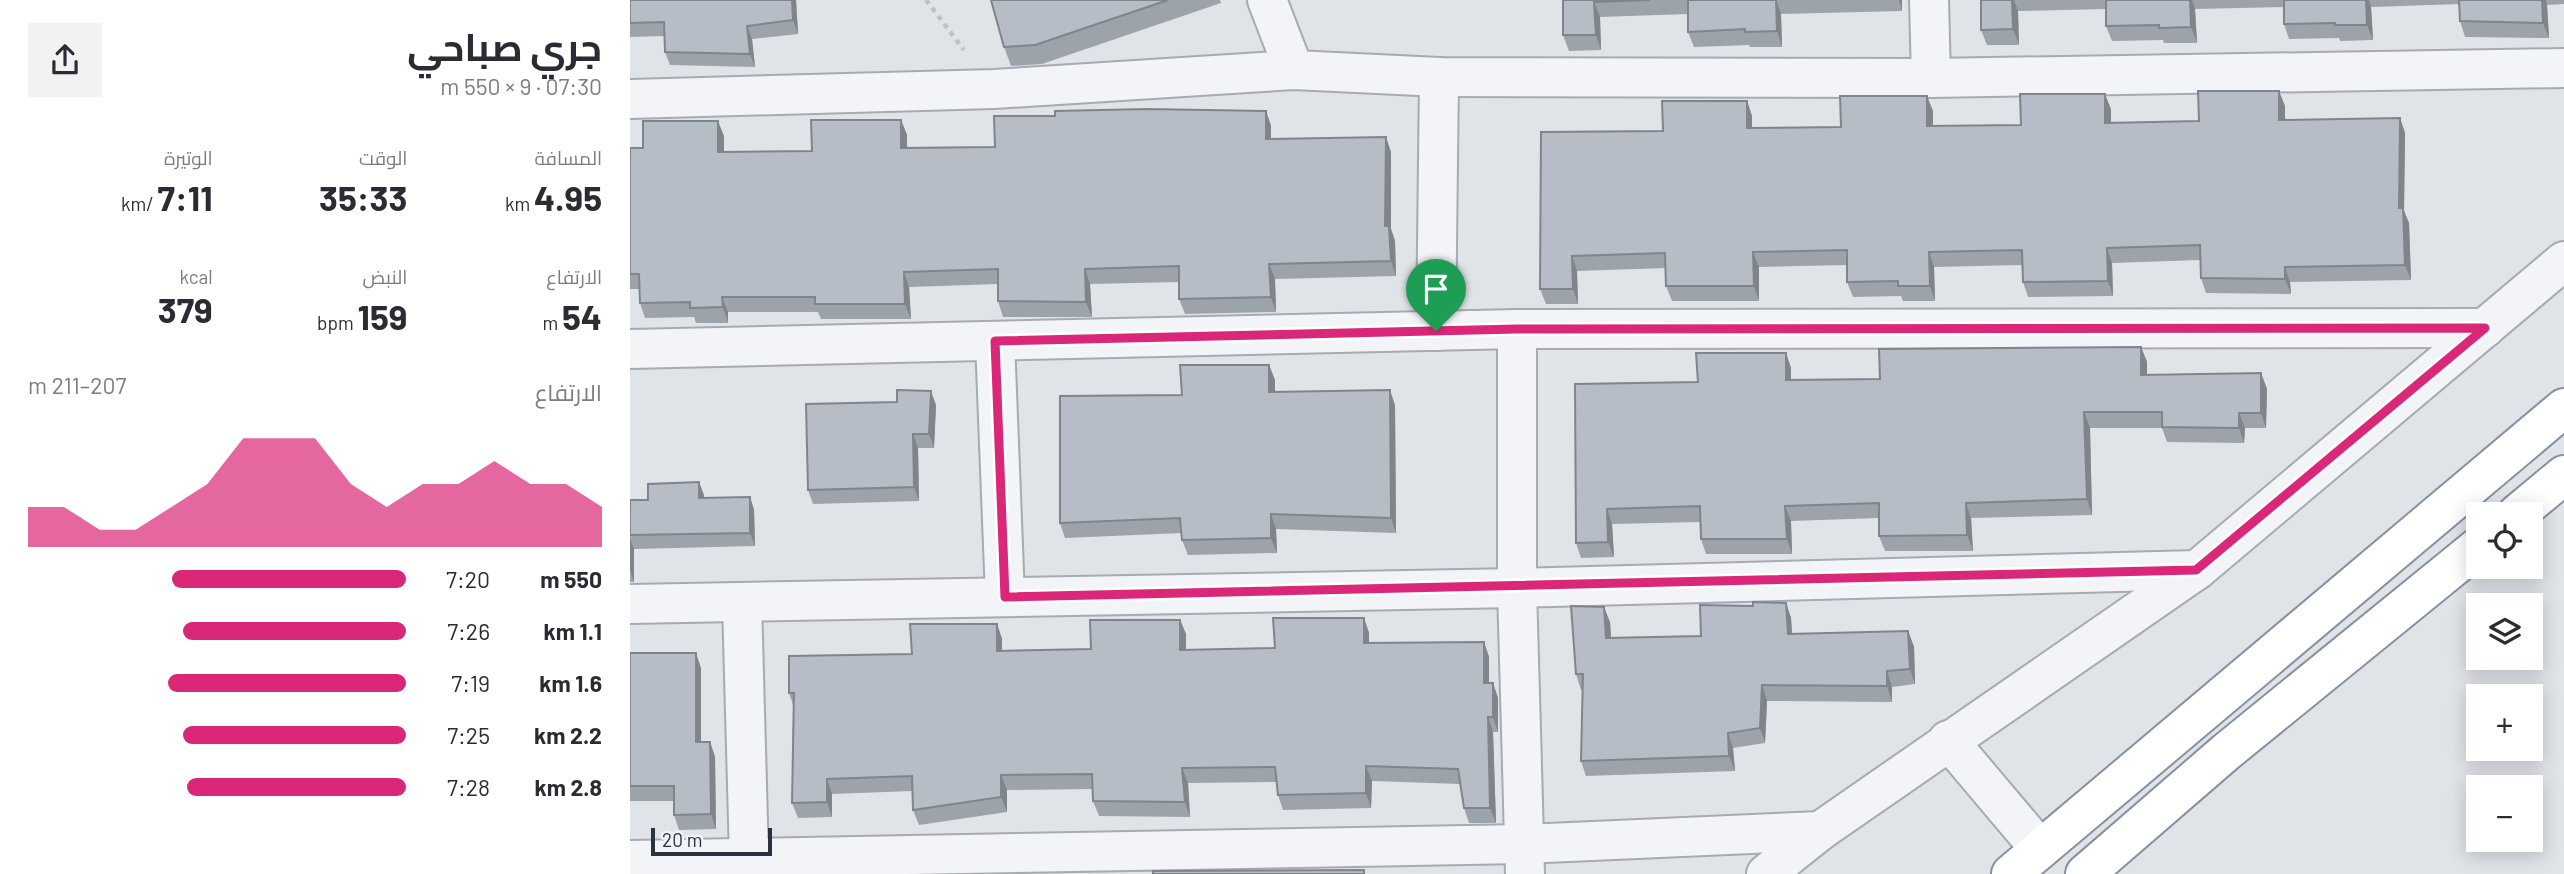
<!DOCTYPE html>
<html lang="ar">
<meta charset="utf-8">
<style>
body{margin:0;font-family:Barlow,Cairo,sans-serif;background:#f2f2f3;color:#2b2b33;direction:rtl;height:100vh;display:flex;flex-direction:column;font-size:26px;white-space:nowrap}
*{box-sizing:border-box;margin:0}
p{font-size:23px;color:#7c7c81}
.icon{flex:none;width:38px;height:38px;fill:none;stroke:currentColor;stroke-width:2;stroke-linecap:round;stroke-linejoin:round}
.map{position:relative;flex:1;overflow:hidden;direction:ltr}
.drawer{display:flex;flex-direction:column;background:#fff;width:630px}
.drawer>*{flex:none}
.buttons{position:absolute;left:1836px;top:502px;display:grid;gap:14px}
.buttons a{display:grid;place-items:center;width:77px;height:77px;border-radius:0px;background:#fff;box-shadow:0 4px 18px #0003;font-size:35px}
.scale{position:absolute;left:21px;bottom:18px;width:121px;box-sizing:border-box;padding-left:7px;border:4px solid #283241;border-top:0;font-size:19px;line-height:24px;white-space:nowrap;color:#283241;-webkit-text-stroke:5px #eff2f7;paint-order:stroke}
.pin{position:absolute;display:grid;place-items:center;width:60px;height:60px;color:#fff;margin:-72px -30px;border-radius:50% 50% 50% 0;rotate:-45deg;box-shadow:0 0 7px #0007}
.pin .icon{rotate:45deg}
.round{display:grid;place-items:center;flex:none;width:74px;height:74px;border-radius:0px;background:#f2f2f3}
.summary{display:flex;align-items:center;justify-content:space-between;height:119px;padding:0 28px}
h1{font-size:38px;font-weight:700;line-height:52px}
.figures{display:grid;grid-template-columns:repeat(3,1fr);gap:10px;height:119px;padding:7px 28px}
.figures div{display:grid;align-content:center}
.figures b{font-size:35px;font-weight:700}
.figures small{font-size:19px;font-weight:400}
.figures p{font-size:19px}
.chart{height:196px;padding:14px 28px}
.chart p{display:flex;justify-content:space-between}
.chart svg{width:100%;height:126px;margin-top:7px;fill:#db2777;opacity:.7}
ul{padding:0 28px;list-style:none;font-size:23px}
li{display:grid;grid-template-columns:112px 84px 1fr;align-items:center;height:52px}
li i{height:18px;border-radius:9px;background:#db2777}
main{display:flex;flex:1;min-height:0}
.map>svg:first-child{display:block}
</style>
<main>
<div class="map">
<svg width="1934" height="874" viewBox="0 0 1934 874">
<rect width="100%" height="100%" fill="#e0e4e9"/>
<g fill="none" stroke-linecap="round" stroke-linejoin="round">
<!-- street casing -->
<g stroke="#a5abb3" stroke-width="42">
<g id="street">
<polyline points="637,0 664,70"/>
<polyline points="1299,0 1301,78"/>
<polyline points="0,99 364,89 664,70 809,77 1301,78 1934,68"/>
<polyline points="887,329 887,588 895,874"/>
<polyline points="806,331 809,77"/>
<polyline points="365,341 375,597"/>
<polyline points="0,349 887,329 1855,328"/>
<polyline points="112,602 119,858"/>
<polyline points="0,604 887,588 1567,570"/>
<polyline points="1318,740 1410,849"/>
<polyline points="0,860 893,844 1190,831"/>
<polyline points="1136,874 1190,831 1567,570 1934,261"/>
</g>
</g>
<!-- highway casing -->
<g stroke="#8791a0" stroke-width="42">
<g id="highway">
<polyline points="1887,514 1934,475"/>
<polyline points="1381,874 1934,408"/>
<polyline points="1455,874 1596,752 1848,547"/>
</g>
</g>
<!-- path -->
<polyline stroke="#bec2c8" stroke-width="4.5" stroke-dasharray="5 5" stroke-linecap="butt" points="296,0 334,50"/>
<!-- street -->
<use href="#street" stroke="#f3f4f7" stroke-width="38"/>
<!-- highway -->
<use href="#highway" stroke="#fff" stroke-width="38"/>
</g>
<!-- wall -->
<g fill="#9da3aa">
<polygon points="0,0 166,0 168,34 122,39 125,67 40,65 35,52 35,36 0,37"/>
<polygon points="361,0 590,0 591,3 412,64 381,66 374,47"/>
<polygon points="933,0 1272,0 1272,11 1151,14 1152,47 1120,47 1119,45 1064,47 1058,32 1058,14 970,17 971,50 939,51 933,35"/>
<polygon points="1351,0 1934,0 1934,4 1917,5 1919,38 1835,37 1830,21 1830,4 1741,7 1743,40 1710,41 1709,38 1659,39 1654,24 1654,7 1565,9 1567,43 1534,43 1533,40 1482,41 1476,26 1476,9 1388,11 1389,45 1357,45 1351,30"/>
<polygon points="1117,101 1122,116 1122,128 1211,127 1303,111 1303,126 1391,125 1481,109 1481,123 1569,121 1655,106 1655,120 1770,118 1775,133 1774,211 1779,223 1781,280 1660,282 1661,294 1576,293 1571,278 1570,260 1482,263 1483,296 1398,297 1393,282 1392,265 1304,267 1305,301 1273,301 1271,296 1223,297 1217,282 1217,265 1129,267 1129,301 1042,301 1036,286 1036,268 947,271 948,304 916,304 910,289 1033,131"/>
<polygon points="636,111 641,126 641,139 761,152 761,229 765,241 766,276 645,279 646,312 555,314 549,299 549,282 460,284 462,317 373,317 368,301 368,284 279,287 281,319 191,319 188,312 98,312 98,323 66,323 64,317 15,318 10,303 10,289 0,289 0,148 13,148 94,136 94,152 182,151 271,120 277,135 277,148 365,147 425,116"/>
<polygon points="1511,347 1517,362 1517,375 1631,373 1637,389 1636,428 1615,428 1614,443 1537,442 1532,428 1460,428 1462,515 1341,518 1343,551 1255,551 1249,536 1249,518 1161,521 1162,554 1076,554 1071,539 1070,522 982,524 984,557 951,558 946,543 1068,382 1156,353 1161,368 1161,380 1250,379"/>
<polygon points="639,365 645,380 645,392 765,405 766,533 646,529 647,553 558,555 552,540 552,533 435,538 430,523 552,395"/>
<polygon points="306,405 304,448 288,448 289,501 183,504 178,490"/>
<polygon points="74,495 74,498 120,497 124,510 125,546 4,549 4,582 0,582 0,500"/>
<polygon points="1156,603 1161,618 1162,634 1278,631 1284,647 1285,684 1262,687 1262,702 1137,701 1135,743 1103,748 1105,771 956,776 951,761 952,690 951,690 946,674 980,622 981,638 1071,636 1123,606"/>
<polygon points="734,618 739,633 739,643 854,642 859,657 859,683 863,683 868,698 868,732 863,732 866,823 839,823 834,808 830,784 742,781 741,808 653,810 648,795 647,782 558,783 560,817 469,816 463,801 463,789 377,790 377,812 289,825 283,810 282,791 202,794 202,817 168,818 162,803 163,705 159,693 282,654 367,624 372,639 372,651 461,649 550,620 556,634 556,650 645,648"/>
<polygon points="0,653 71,668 71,742 80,742 85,757 86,829 49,830 44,815 44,801 0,801"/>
</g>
<!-- shaded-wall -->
<g fill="#80848b">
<polygon points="162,0 166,0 168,34 163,20"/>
<polygon points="1146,0 1151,14 1152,47 1147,31"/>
<polygon points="1269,0 1272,0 1272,11"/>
<polygon points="1382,0 1384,0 1388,11 1389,45 1383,29"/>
<polygon points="1560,0 1562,0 1565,9 1567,43 1561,27"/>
<polygon points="1736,0 1739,0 1741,7 1743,40 1737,25"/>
<polygon points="1912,0 1916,0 1917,5 1919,38 1913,23"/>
<polygon points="964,2 970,17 971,50 966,35"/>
<polygon points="117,26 122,39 125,67 120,54"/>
<polygon points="1649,91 1655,106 1655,135 1649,120"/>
<polygon points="1475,94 1481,109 1481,138 1475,123"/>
<polygon points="1297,96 1303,111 1303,141 1297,126"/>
<polygon points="1117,101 1122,116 1122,143 1117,128"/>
<polygon points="636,111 641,126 641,154 636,139"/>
<polygon points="1770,118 1775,133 1774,211 1779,223 1781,280 1775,265 1769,208"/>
<polygon points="271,120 277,135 277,163 271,148"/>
<polygon points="88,121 94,136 94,167 88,152"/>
<polygon points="756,137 761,152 761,229 765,241 766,276 761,261 755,226"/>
<polygon points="1477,248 1482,263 1483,296 1478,281"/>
<polygon points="1123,252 1129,267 1129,301 1124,286"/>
<polygon points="1299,252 1304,267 1305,301 1300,286"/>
<polygon points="942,256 947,271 948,304 943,289"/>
<polygon points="639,264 645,279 646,312 641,297"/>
<polygon points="1655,267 1660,282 1661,294 1655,279"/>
<polygon points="455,269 460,284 462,317 456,302"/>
<polygon points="274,272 279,287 281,319 275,304"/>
<polygon points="92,297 98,312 98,323 93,307"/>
<polygon points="1511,347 1517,362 1517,390 1511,375"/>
<polygon points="1156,353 1161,368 1161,396 1156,380"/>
<polygon points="639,365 645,380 645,407 639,392"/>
<polygon points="1631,373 1637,389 1636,428 1631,413"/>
<polygon points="760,390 765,405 766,533 761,518"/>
<polygon points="301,391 306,405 304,448 299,434"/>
<polygon points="1454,412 1460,428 1462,515 1457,499"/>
<polygon points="1609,413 1615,428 1614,443 1609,428"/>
<polygon points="283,434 288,448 289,501 284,487"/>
<polygon points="69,482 74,495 74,511 69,498"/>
<polygon points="120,497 124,510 125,546 120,533"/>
<polygon points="1336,503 1341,518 1343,551 1337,535"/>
<polygon points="1155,506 1161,521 1162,554 1157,539"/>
<polygon points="977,509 982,524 984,557 978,542"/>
<polygon points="641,514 646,529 647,553 641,538"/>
<polygon points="0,538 4,549 4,582 0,570"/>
<polygon points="1156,603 1161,618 1163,649 1158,634"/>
<polygon points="974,607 980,622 982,653 976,638"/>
<polygon points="734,618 739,633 739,658 734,643"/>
<polygon points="550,620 556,634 556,665 550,650"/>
<polygon points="367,624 372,639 372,666 367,651"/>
<polygon points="1278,631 1284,647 1285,684 1280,669"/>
<polygon points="854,642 859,657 859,698 854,683"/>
<polygon points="66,653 71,668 71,757 66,742"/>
<polygon points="1257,671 1262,687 1262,702 1257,686"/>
<polygon points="863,683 868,698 868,732 863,717"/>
<polygon points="1132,685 1137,701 1135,743 1130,728"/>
<polygon points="858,717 863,732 866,823 860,808"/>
<polygon points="1098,733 1103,748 1105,771 1099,756"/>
<polygon points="80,742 85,757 86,829 81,814"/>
<polygon points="736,766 742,781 741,808 736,793"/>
<polygon points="552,768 558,783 560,817 555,802"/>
<polygon points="371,775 377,790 377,812 371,797"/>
<polygon points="197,779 202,794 202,817 197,802"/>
</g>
<!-- building -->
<g fill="#b7bdc6" stroke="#80848b" stroke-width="2">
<polygon points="0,0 162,0 163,20 117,26 120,54 35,52 34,22 0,23"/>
<polygon points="361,0 538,0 405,45 374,47"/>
<polygon points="933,0 1020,0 964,2 966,35 933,35"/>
<polygon points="1058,0 1146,0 1147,31 1115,32 1115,29 1058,32"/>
<polygon points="1351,0 1382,0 1383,29 1351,30"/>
<polygon points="1476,0 1560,0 1561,27 1529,28 1529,25 1476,26"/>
<polygon points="1654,0 1736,0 1737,25 1705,25 1705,23 1654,24"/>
<polygon points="1829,0 1912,0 1913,23 1830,21"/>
<polygon points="1568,91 1649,91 1649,120 1770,118 1769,208 1773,208 1775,265 1655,267 1655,279 1571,278 1570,245 1477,248 1478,281 1393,282 1392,250 1299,252 1300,286 1268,286 1268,281 1217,282 1217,250 1123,252 1124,286 1036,286 1035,253 942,256 943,289 910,289 911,132 1033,131 1032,101 1117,101 1117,128 1211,127 1210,96 1297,96 1297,126 1391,125 1390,94 1475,94 1475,123 1569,121"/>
<polygon points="517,109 636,111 636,139 756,137 755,226 759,226 761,261 639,264 641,297 549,299 549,266 455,269 456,302 368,301 368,269 274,272 275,304 185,304 185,297 92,297 93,307 60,308 60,302 10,303 9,274 0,274 0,148 13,148 13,121 88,121 88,152 182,151 181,120 271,120 271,148 365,147 364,116 425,116 425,111"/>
<polygon points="1511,347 1511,375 1631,373 1631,413 1609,413 1609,428 1532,427 1532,412 1454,412 1457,499 1336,503 1337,535 1249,536 1249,503 1155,506 1157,539 1071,539 1070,506 977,509 978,542 946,543 945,384 1068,382 1066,353 1156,353 1156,380 1250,379 1249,349"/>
<polygon points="550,365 639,365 639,392 760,390 761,518 641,514 641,538 552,540 550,518 430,523 430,396 552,395"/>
<polygon points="267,390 301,391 299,434 283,434 284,487 178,490 176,404 267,402"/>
<polygon points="69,482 69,498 120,497 120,533 0,535 0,500 18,500 18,484"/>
<polygon points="1123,602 1156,603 1158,634 1278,631 1280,669 1257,671 1257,686 1132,685 1130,728 1098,733 1099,756 951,761 953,674 946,674 941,606 974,607 976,638 1071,636 1070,605 1123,606"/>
<polygon points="643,618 734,618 734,643 854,642 854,683 863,683 863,717 858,717 860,808 834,808 828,769 736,766 736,793 648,795 645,767 552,768 555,802 463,801 462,774 371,775 371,797 283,810 282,776 197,779 197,802 162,803 164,693 159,693 159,656 282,654 280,624 367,624 367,651 461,649 460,620 550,620 550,650 645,648"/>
<polygon points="0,653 66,653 66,742 80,742 81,814 44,815 44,786 0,786"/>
<polygon points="734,870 734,874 523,874 523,871"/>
</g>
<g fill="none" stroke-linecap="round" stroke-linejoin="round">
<!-- route casing -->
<g stroke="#fff" stroke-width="14">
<polygon id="route" points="1855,328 1566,570 375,597 365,341 887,329"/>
</g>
<!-- route -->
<use href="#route" stroke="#db2777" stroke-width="9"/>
</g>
</svg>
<div class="buttons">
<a><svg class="icon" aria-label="locate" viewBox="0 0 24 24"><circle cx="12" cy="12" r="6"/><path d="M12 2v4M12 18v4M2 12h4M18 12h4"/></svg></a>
<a><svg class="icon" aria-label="layers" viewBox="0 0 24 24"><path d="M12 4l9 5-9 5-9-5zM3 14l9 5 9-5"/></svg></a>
<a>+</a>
<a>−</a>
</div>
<div class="scale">20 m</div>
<div class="pin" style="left:806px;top:331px;background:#1e9e55"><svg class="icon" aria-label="arrive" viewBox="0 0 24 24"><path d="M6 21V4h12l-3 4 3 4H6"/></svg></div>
</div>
<section class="drawer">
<div class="summary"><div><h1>جري صباحي</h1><p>07:30 · 9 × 550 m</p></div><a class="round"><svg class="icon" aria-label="share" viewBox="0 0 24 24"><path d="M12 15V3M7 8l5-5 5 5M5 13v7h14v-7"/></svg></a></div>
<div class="figures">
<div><p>المسافة</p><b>4.95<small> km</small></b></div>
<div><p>الوقت</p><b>35:33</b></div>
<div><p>الوتيرة</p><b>7:11<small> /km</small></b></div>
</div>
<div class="figures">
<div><p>الارتفاع</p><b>54<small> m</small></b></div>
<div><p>النبض</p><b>159<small> bpm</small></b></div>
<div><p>kcal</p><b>379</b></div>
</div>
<div class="chart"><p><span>الارتفاع</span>207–211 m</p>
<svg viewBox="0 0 160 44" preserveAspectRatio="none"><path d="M0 44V30L10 30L20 38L30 38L40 30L50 22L60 6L70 6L80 6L90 22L100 30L110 22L120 22L130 14L140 22L150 22L160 30V44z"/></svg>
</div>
<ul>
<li><b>550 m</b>7:20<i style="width:62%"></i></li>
<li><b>1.1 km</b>7:26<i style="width:59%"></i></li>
<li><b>1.6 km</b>7:19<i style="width:63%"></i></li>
<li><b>2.2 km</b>7:25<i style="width:59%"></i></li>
<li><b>2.8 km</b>7:28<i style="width:58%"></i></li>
</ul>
</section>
</main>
